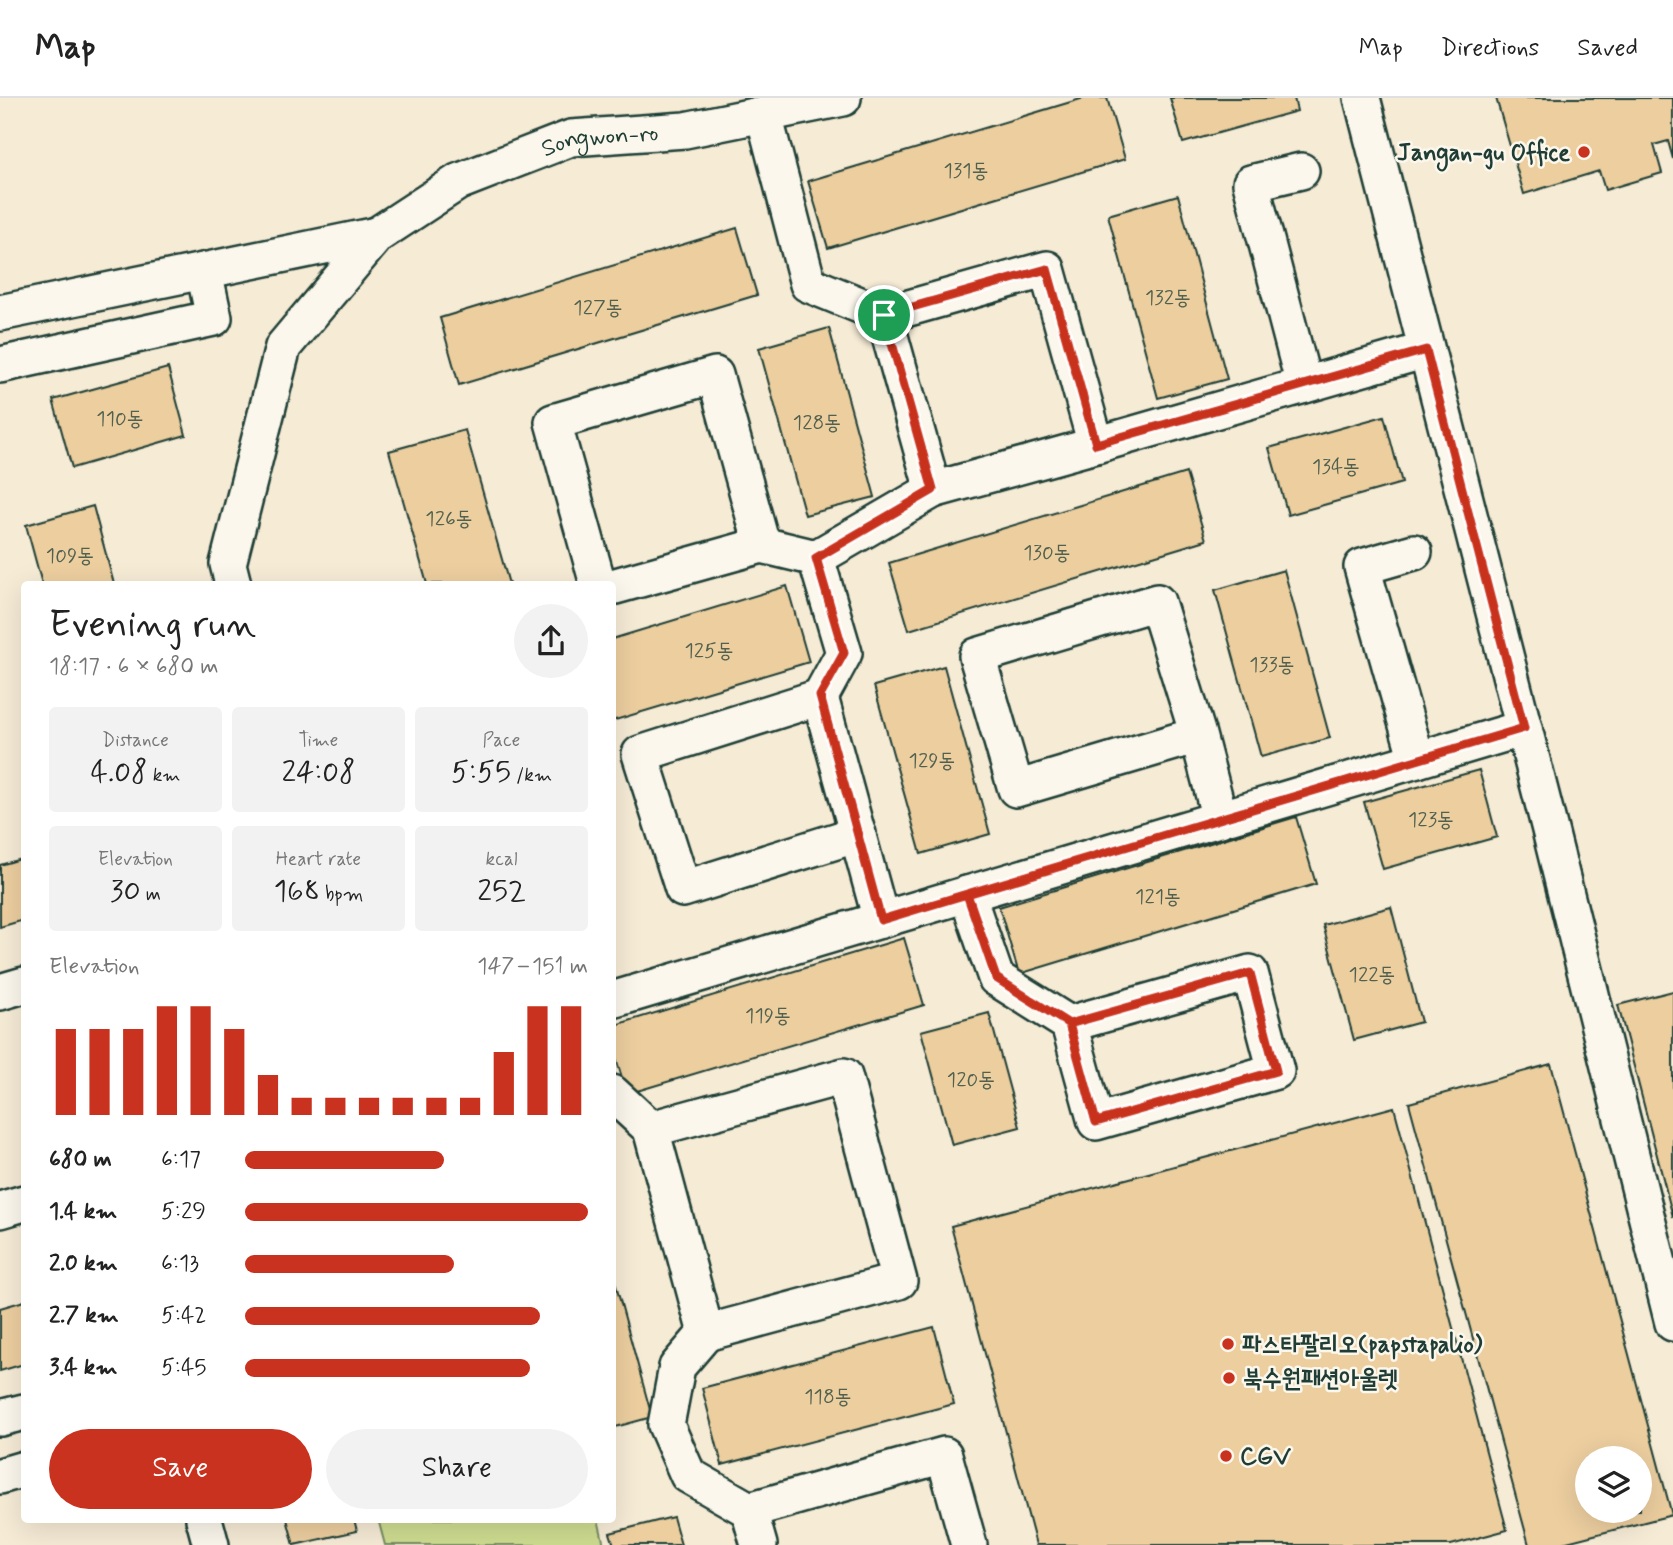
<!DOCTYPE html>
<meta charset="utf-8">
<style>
body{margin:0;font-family:Mynerve,"Poor Story",sans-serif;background:#f2f2f2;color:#222;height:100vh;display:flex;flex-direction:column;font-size:26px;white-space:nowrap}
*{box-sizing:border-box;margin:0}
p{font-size:23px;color:#767676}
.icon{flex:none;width:38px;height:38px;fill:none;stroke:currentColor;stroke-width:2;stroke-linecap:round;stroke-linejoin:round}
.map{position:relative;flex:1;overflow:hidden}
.drawer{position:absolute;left:21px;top:483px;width:595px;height:942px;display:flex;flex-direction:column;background:#fff;border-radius:7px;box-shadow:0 7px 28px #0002}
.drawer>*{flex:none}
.controls{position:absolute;left:1575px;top:1348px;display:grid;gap:14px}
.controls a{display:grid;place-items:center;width:77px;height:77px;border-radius:50%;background:#fff;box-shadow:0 7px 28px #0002;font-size:35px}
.pin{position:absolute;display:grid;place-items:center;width:60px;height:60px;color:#fff;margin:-30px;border:4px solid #fff;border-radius:50%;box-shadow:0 2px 7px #0007}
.round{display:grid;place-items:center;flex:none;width:74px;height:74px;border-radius:37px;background:#f2f2f2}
.head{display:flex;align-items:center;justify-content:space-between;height:119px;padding:0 28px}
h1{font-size:38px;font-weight:600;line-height:52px}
.stats{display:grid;grid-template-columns:repeat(3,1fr);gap:10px;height:119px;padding:7px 28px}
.stats div{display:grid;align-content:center;border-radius:7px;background:#f2f2f2;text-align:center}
.stats b{font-size:30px;font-weight:600}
.stats small{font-size:19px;font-weight:400}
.stats p{font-size:19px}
.chart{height:196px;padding:14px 28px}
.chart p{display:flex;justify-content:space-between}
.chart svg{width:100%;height:126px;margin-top:7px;stroke:#c8321e;stroke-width:6}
.action{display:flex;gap:14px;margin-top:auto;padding:14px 28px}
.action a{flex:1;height:80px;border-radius:42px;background:#c8321e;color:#fff;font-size:28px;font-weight:600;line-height:80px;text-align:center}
.action a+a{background:#f2f2f2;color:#222}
ul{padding:0 28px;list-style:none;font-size:23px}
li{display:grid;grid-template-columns:112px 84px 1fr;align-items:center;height:52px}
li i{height:18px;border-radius:9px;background:#c8321e}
header{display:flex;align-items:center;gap:42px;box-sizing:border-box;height:98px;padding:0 35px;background:#fff;border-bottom:2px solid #e0e0e0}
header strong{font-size:33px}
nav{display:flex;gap:38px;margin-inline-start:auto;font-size:24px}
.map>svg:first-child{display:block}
</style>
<header>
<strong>Map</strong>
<nav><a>Map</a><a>Directions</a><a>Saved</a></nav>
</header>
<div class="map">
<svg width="1673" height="1447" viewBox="0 0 1673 1447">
<rect width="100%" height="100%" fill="#f6ebd5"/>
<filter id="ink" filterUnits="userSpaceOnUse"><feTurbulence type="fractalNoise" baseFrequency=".0143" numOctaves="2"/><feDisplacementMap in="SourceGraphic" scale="14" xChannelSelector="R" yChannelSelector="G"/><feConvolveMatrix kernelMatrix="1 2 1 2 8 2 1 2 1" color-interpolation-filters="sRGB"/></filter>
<g filter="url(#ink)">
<!-- green -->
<polygon fill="#cedc90" stroke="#768c62" stroke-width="2" points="378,1421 598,1421 604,1447 385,1447"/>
<!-- building -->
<g fill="#ecce9f" stroke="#1f3d34" stroke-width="2" fill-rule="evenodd">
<polygon points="1084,0 1107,0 1125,61 828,150 808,83"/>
<polygon points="1170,0 1294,0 1297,13 1183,45"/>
<polygon points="1496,0 1673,0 1673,61 1668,43 1654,47 1662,75 1605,92 1599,73 1524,96"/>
<polygon points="1178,97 1227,281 1158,300 1108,117"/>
<polygon points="737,130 757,197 459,287 440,220"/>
<polygon points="829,230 875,399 805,417 759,250"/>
<polygon points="168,270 186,337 72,370 53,302"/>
<polygon points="1384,318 1402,385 1288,417 1269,350"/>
<polygon points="465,332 509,486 427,486 389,353"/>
<polygon points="1186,375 1206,442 909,532 889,465"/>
<polygon points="93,408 114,486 42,486 26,427"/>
<polygon points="1284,472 1330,640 1261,659 1215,492"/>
<polygon points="787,488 809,564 612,623 612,541"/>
<polygon points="944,568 990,736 921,756 874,588"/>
<polygon points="1479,672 1497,739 1383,771 1364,704"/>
<polygon points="1296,719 1316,786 1019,876 999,809"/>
<polygon points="24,760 24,822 0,829 0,767"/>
<polygon points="1391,809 1421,924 1354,942 1323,827"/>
<polygon points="904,840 924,907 627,996 612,947 612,928"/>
<polygon points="1673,893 1673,1119 1618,907"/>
<polygon points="989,915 1020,1029 952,1047 921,933"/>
<path d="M1551,966L1672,1417L1555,1447H1529L1409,1005ZM1587,1360H1640V1412H1587Z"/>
<polygon points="1394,1009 1507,1432 1451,1447 1036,1447 951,1128"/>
<polygon points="612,1173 652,1319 612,1330"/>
<polygon points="24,1203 24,1266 0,1273 0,1210"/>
<polygon points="934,1229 954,1306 722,1367 702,1290"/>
<polygon points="673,1419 681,1447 614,1447 610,1435"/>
<polygon points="287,1421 354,1421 357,1433 294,1447"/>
</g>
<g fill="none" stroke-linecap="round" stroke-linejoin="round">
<!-- minor casing -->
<g stroke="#1f3d34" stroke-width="40">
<g id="minor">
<polyline points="1362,0 1549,728 1673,1225"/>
<polyline points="764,17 808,186 884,217 1047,171 1096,347 933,392 884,217"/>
<polyline points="1301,73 1251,85 1304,287"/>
<polyline points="0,215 377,137"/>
<polyline points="0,267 214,220 204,173"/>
<polyline points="1096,347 1426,252"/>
<polyline points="1414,454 1362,469 1417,662"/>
<polyline points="816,460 933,392"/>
<path id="s1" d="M233,486L228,466L283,249L377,137L458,84L571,40L685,32L843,0"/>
<polyline points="598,486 553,324 715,277 762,447"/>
<polyline points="612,489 762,447 816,460 844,555 820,599 881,822"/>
<polyline points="820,599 640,656 683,791 858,736"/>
<polyline points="1198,637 1016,691 977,558 1157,504 1198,637 1220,721"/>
<polyline points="967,796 996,880 1069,926 1096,1024 1276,973 1250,875 1069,926"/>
<polyline points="0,894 24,887"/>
<polyline points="612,902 1524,630"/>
<polyline points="612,995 651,1031 706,1235 899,1183 844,978 651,1031"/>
<polyline points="0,1112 24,1105"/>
<polyline points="706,1235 677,1269 666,1327 688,1377 749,1412 759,1447"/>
<polyline points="0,1320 24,1314"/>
<polyline points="0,1378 24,1371"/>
<polyline points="749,1412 944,1357 969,1447"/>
<polyline points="204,1421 211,1447"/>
</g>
</g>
<!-- minor -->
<use href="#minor" stroke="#fbf7ec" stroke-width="35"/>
</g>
</g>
<g fill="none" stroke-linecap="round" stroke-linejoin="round" filter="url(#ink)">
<!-- route casing -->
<g stroke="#fff" stroke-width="14">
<polyline id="route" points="884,217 933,392 816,460 844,555 820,598 881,822 967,796 996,880 1069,926 1250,875 1276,973 1096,1024 1069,926 996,880 967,796 1524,630 1426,252 1096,346 1047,171 884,217"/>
</g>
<!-- route -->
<use href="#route" stroke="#c8321e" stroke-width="9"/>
</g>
<!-- markers -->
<g fill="#c8321e" stroke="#fbf7ec" stroke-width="2.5">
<circle cx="1584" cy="54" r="7"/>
<circle cx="1228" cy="1246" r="7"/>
<circle cx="1229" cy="1280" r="7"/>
<circle cx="1226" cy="1358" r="7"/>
</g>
<g text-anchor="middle" stroke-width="5" stroke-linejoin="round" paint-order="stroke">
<!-- number labels -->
<g font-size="21" fill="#52614f">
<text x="966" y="79">131동</text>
<text x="1168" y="206">132동</text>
<text x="598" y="216">127동</text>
<text x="120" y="327">110동</text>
<text x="817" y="331">128동</text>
<text x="1336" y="375">134동</text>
<text x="449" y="427">126동</text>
<text x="1047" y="461">130동</text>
<text x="70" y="464">109동</text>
<text x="709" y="559">125동</text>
<text x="1272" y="573">133동</text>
<text x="932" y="669">129동</text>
<text x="1431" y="728">123동</text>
<text x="1158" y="805">121동</text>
<text x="1372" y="883">122동</text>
<text x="768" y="924">119동</text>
<text x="971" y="988">120동</text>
<text x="828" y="1305">118동</text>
</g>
<!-- street labels -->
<g font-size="24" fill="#1f3d34" stroke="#fbf7ec">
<text dy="8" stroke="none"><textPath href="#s1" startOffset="637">Songwon-ro</textPath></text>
</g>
<!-- poi labels -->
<g font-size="24" font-weight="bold" fill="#1f3d34" stroke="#fbf7ec" text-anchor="start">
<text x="1570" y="62" text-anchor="end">Jangan-gu Office</text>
<text x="1242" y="1254">파스타팔리오(papstapalio)</text>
<text x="1243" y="1288">북수원패션아울렛</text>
<text x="1240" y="1366">CGV</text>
</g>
</g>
</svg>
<div class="controls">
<a><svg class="icon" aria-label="layers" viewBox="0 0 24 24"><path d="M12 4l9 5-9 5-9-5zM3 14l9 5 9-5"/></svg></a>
</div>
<div class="pin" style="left:884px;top:217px;background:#1e9e55"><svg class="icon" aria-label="arrive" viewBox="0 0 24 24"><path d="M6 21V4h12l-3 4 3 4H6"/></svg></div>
<section class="drawer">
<div class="head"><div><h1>Evening run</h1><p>18:17 · 6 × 680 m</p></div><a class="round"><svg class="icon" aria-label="share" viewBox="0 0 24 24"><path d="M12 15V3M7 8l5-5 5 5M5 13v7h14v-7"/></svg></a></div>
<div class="stats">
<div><p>Distance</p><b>4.08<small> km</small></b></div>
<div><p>Time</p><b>24:08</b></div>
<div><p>Pace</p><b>5:55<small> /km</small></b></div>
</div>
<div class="stats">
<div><p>Elevation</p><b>30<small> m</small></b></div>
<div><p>Heart rate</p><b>168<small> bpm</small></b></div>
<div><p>kcal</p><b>252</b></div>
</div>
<div class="chart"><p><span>Elevation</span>147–151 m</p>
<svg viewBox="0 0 160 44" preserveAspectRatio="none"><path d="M5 44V14M15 44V14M25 44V14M35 44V6M45 44V6M55 44V14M65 44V30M75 44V38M85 44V38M95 44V38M105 44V38M115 44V38M125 44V38M135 44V22M145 44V6M155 44V6"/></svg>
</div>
<ul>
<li><b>680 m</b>6:17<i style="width:58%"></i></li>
<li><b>1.4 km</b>5:29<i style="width:100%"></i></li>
<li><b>2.0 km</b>6:13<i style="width:61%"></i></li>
<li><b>2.7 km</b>5:42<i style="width:86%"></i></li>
<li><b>3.4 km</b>5:45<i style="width:83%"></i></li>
</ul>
<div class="action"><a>Save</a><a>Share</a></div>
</section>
</div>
